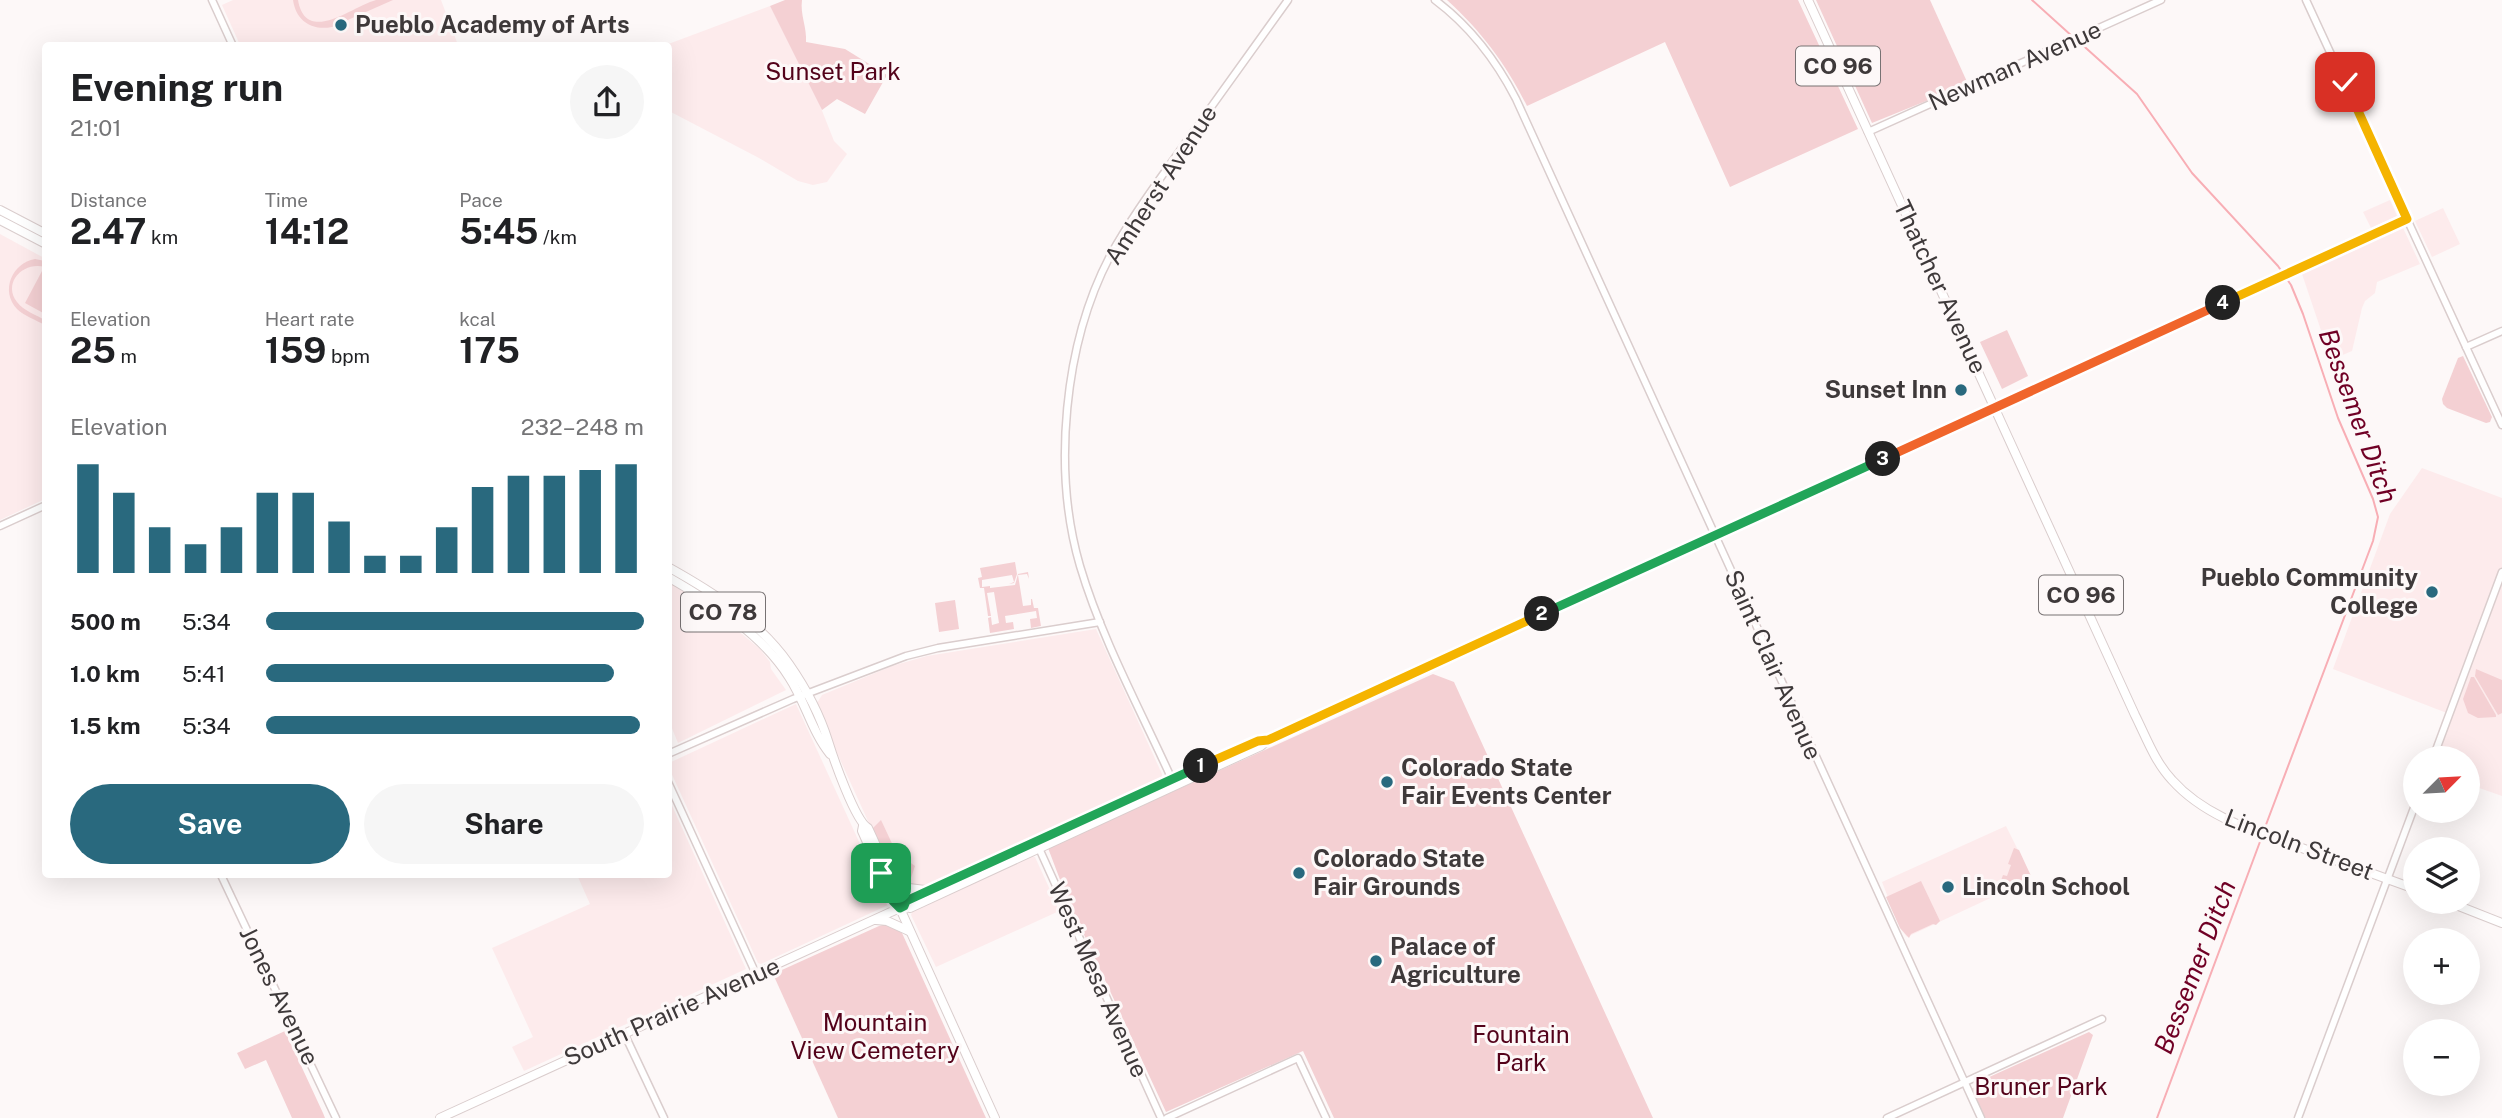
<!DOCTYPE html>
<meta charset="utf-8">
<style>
body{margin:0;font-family:"Public Sans",sans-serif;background:#f6f6f6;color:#202124;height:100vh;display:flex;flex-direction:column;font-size:26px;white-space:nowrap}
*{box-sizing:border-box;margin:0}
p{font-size:23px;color:#757577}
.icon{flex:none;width:38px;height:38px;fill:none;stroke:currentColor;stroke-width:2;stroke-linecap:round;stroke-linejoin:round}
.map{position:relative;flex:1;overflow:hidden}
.details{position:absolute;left:42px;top:42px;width:630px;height:836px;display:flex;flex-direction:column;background:#fff;border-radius:7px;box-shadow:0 7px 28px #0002}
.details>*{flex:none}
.needle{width:46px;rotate:66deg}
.tools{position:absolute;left:2403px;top:746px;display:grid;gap:14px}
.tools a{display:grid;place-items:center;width:77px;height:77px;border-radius:50%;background:#fff;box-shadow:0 7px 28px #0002;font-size:35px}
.pin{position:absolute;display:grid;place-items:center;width:60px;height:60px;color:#fff;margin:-30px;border-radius:14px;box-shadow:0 4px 10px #0006}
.km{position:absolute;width:35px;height:35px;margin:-18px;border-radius:50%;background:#222;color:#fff;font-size:19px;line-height:35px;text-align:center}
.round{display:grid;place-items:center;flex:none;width:74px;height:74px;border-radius:37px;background:#f6f6f6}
.headline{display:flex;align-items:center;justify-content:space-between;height:119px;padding:0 28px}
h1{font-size:38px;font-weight:700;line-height:52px}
.figures{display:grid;grid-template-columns:repeat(3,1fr);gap:10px;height:119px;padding:7px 28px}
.figures div{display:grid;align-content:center}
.figures b{font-size:35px;font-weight:700}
.figures small{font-size:19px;font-weight:400}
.figures p{font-size:19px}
.chart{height:196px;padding:14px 28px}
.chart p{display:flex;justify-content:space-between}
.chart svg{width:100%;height:126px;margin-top:7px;stroke:#29697e;stroke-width:6}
.button{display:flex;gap:14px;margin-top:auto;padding:14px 28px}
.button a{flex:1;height:80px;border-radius:42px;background:#29697e;color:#fff;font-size:28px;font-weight:700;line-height:80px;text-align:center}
.button a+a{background:#f6f6f6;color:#202124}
ul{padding:0 28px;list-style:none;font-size:23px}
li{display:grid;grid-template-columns:112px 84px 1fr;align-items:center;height:52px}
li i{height:18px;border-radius:9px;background:#29697e}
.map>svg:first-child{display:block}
</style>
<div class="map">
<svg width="2502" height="1118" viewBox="0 0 2502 1118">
<rect width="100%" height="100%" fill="#fdf8f8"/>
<!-- built -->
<g fill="#fdebec">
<polygon points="233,0 441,0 458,45 240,45 222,5"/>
<polygon points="770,6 815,93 834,141 847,154 827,182 813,185 798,181 759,158 669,111 668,46 663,46"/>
<polygon points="2390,200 2397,216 2371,228 2363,212"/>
<polygon points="2443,208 2460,244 2432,257 2415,221"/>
<polygon points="2403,228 2420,264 2377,282 2375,293 2365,301 2362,308 2352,351 2331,360 2302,274"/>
<polygon points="0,234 46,259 45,499 0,520"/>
<polygon points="2422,468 2502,498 2502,796 2468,784 2468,758 2436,758 2452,715 2333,669 2390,514"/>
<polygon points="669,582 718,614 760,649 770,662 771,669 786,690 678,743 669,721"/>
<polygon points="1096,629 1162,774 1162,778 936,883 921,886 908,884 888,865 817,709 817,703 822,695 892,666 927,656"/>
<polygon points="796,704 888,905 761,964 758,963 669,768 669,763"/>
<polygon points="669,799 746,969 524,1071 512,1047 533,1037 492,948 590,904 577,875 668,875"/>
<polygon points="2006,826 2031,876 2029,880 1907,937 1900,928 1882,882"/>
<polygon points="1032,856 1035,857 1057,905 1057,912 936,967 911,915 912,912"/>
</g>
<!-- green -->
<g fill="#f4d0d3">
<path d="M293,0H298C306,46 353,6 376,0C381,0 388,0 393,0L332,27C312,31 296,21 293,0Z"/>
<path d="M785,0H802C800,15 807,27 806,42L845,49L887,75L865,114L837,99L822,110L770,6Z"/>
<path d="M1447,0H1798L1858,129L1730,187L1665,42L1527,106C1506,64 1481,31 1447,0Z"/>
<polygon points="1816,0 1930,0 1968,84 1872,123"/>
<path d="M35,259L45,261V267C24,261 2,282 17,302C24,311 36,315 45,320V325C36,320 24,316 17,309C0,291 12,263 35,259Z"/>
<polygon points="42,271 45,273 45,314 25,303"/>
<polygon points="2007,330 2028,376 2002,389 1980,342"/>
<polygon points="2463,356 2492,417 2490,422 2486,423 2447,408 2443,404 2442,399 2458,358"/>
<polygon points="1015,562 1017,574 1014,583 1009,584 1014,582 1012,575 982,580 982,587 990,586 990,588 1015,585 1018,574 1028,572 1029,579 1027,574 1018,575 1023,606 1031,605 1031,599 1032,599 1034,608 1038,608 1041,626 1031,628 1030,619 1037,618 1036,611 1005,616 1006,623 1013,622 1014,629 990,633 988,618 991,617 992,625 999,623 994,592 987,593 991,616 988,616 984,588 980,588 978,578 982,577 980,568"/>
<polygon points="955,600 959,629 939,632 935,603"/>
<polygon points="2476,669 2502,680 2502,713 2498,715 2475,676"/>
<polygon points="1433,674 1454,682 1653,1118 1334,1118 1303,1051 1166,1112 1067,898 1048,848"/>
<polygon points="2471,677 2474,677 2496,715 2496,717 2478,718 2468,713 2463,699"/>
<path d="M881,820L896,852L915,866L909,884C889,872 883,853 873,832V828Z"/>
<polygon points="2014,848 2019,850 2031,876 2029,880 2002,893 1999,886 2003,875 2007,876 2011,865 2008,864"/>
<polygon points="1921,881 1940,921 1936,925 1933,924 1911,934 1909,938 1900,928 1886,897"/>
<polygon points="887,924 902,933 986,1118 838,1118 773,974 879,926"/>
<polygon points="285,1031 323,1113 325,1118 292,1118 266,1060 245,1069 237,1053"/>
<polygon points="2089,1032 2093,1035 2063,1118 1985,1118 1971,1089 1977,1086 1976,1083"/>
</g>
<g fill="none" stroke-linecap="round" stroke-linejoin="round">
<!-- stream -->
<g stroke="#f8aeb5" stroke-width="2">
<polyline points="2032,0 2073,37"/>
<polyline points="2077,40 2137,94 2192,173 2278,266 2291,285 2303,314 2338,418 2373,499 2378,517 2373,541 2264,830"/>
<polyline points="2157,1118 2261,839"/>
</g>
<!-- minor casing -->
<g stroke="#dacdcd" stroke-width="9">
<g id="minor">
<polyline points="212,0 233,46"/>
<path d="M1435,0C1471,27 1496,60 1516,99L1981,1118"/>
<polyline points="2306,0 2502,425"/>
<polyline points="1868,132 2161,0"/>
<polyline points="2466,347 2502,331"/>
<polyline points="1995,407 2407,219"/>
<polyline points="0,526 46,505"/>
<polyline points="668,754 793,699 906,656 938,648 1100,622"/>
<polyline points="2433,758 2502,572"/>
<polyline points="668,782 756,974"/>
<path d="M1174,784C1142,713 1102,640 1080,566C1052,470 1064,344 1110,256C1132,216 1160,179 1186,142C1220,94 1254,47 1288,0"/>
<polyline points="1038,846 1161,1118"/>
<polyline points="221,875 336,1118"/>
<polyline points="624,1033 664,1118"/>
<polyline points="1167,1118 1298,1058 1326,1118"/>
<polyline points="1887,1118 2102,1019"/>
<polyline points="2298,1118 2415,805"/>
</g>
</g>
<!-- major casing -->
<g stroke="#dacdcd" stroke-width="10">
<g id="major">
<path d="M1808,0L2135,715C2146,737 2155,762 2172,780C2205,817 2254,831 2299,847C2338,861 2376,875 2415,889"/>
<polyline points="0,210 46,234"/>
<polyline points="0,220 46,244"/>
<path d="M668,567C713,592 760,622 789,664C805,687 820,715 828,741C833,757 855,821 868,828L900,898L898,904"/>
<path d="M668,577C713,603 761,633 789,677C805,701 812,732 830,754"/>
<polyline points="863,826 862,831 893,901 898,904 995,1118"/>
<polyline points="893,876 909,888 925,890"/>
<polyline points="2446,901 2502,923"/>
<polyline points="904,906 910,908 1261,746 1268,740 1329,711 1995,407"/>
<polyline points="876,920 887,921 909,931"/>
<polyline points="440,1118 904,906 906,901 1258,741 1266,740"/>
</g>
</g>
<!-- minor -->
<use href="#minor" stroke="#fff" stroke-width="6"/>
<!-- major -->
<use href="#major" stroke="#fff" stroke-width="8"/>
</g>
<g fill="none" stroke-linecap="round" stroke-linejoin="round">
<!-- split-1 casing -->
<g stroke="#fff" stroke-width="14">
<polyline id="split-1" points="881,873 893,901 900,908 904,906 906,901 1201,766"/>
</g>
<!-- split-2 casing -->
<g stroke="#fff" stroke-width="14">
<polyline id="split-2" points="1201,766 1258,741 1268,740 1542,614"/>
</g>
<!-- split-3 casing -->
<g stroke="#fff" stroke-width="14">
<polyline id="split-3" points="1542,614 1883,459"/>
</g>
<!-- split-4 casing -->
<g stroke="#fff" stroke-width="14">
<polyline id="split-4" points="1883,459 2223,303"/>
</g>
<!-- split-5 casing -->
<g stroke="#fff" stroke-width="14">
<polyline id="split-5" points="2223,303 2407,219 2345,82"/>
</g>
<!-- split-1 -->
<use href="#split-1" stroke="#22a559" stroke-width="9"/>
<!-- split-2 -->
<use href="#split-2" stroke="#f5b400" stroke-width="9"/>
<!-- split-3 -->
<use href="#split-3" stroke="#22a559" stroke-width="9"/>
<!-- split-4 -->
<use href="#split-4" stroke="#f0652b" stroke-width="9"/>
<!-- split-5 -->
<use href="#split-5" stroke="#f5b400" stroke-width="9"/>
</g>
<!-- markers -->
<g fill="#29697e" stroke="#fdf8f8" stroke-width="2.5">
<circle cx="341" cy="25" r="7"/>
<circle cx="1961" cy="390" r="7"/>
<circle cx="2432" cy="592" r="7"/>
<circle cx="1387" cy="782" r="7"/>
<circle cx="1299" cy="873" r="7"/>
<circle cx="1948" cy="887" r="7"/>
<circle cx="1376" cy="961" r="7"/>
</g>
<g text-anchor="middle" stroke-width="6" stroke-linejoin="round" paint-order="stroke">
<!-- shield labels -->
<g fill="#fdf8f8" stroke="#777273" stroke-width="2">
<rect x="1796" y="46.5" width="84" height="39" rx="5"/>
<rect x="2039" y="575.5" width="84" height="39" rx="5"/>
<rect x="681" y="592.5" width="84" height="39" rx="5"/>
</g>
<g font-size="23" font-weight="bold" fill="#3e393a">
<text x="1838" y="74">CO 96</text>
<text x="2081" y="603">CO 96</text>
<text x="723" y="620">CO 78</text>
</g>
<!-- poi labels -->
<g font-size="24" font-weight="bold" fill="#3e393a" stroke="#fdf8f8" text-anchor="start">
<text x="355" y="33">Pueblo Academy of Arts</text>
<text x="1947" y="398" text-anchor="end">Sunset Inn</text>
<text x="2418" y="586" text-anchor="end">Pueblo Community<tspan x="2418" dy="28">College</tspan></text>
<text x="1401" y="776">Colorado State<tspan x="1401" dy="28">Fair Events Center</tspan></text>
<text x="1313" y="867">Colorado State<tspan x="1313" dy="28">Fair Grounds</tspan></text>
<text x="1962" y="895">Lincoln School</text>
<text x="1390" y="955">Palace of<tspan x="1390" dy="28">Agriculture</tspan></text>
</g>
<!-- street labels -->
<g font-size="24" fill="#3e393a" stroke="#fdf8f8">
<text transform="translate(2015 66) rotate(-24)" y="8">Newman Avenue</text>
<text transform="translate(1161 185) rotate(-57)" y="8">Amherst Avenue</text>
<text transform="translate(1940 287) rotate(65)" y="8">Thatcher Avenue</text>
<text transform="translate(1773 665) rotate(66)" y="8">Saint Clair Avenue</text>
<text transform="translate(2299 845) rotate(21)" y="8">Lincoln Street</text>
<text transform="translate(1098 980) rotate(66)" y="8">West Mesa Avenue</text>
<text transform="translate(279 996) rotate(64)" y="8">Jones Avenue</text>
<text transform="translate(672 1012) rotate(-24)" y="8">South Prairie Avenue</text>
</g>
<!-- park labels -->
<g font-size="24" fill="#53021a" stroke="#fdf8f8">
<text x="833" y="80">Sunset Park</text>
<text x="875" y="1031">Mountain<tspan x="875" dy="28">View Cemetery</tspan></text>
<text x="1521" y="1043">Fountain<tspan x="1521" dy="28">Park</tspan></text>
<text x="2041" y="1095">Bruner Park</text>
</g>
<!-- water labels -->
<g font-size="26" font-style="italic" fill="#700025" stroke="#fdf8f8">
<text transform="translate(2358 416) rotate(70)" y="9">Bessemer Ditch</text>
<text transform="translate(2195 967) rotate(-69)" y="9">Bessemer Ditch</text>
</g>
</g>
</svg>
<div class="tools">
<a><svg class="needle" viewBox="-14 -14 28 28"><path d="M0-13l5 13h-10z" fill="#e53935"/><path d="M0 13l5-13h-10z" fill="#757577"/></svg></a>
<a><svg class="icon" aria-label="layers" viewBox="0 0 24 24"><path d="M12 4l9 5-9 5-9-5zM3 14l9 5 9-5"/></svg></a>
<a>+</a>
<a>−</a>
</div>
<div class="pin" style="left:881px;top:873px;background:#1e9e55"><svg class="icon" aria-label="arrive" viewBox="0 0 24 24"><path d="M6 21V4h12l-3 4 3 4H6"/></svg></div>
<div class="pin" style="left:2345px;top:82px;background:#d93025"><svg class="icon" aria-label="check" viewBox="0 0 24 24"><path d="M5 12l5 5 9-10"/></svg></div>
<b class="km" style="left:1201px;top:766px">1</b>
<b class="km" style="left:1542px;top:614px">2</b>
<b class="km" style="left:1883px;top:459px">3</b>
<b class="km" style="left:2223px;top:303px">4</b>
<section class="details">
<div class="headline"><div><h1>Evening run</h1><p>21:01</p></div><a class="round"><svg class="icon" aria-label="share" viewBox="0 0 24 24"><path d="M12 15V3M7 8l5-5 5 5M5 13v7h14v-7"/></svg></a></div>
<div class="figures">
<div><p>Distance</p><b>2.47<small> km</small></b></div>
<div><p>Time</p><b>14:12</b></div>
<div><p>Pace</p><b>5:45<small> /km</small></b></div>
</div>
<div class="figures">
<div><p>Elevation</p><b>25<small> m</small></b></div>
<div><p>Heart rate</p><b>159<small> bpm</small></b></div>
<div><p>kcal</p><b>175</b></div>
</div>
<div class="chart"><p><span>Elevation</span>232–248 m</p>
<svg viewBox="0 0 160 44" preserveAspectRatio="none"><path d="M5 44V6M15 44V16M25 44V28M35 44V34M45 44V28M55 44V16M65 44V16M75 44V26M85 44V38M95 44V38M105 44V28M115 44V14M125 44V10M135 44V10M145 44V8M155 44V6"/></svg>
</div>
<ul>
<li><b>500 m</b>5:34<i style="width:100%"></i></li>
<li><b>1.0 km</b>5:41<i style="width:92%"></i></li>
<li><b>1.5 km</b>5:34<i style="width:99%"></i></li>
</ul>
<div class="button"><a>Save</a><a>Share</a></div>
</section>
</div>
